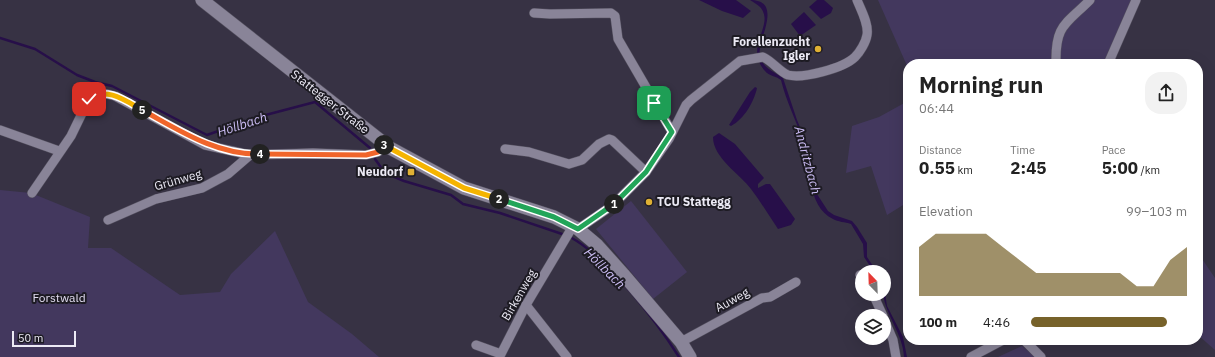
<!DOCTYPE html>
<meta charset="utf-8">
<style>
body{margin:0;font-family:"IBM Plex Sans",sans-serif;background:#f2f2f2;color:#222;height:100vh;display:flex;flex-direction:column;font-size:15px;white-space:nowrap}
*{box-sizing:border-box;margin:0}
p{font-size:13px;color:#767676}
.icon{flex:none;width:22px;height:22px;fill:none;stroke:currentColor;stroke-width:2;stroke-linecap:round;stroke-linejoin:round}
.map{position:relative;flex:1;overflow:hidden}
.panel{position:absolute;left:903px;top:59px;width:300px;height:286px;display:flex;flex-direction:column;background:#fff;border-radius:16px;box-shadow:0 4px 16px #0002}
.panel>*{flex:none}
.needle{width:26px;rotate:337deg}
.tools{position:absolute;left:855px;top:265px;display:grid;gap:8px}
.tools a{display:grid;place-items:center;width:36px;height:36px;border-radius:50%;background:#fff;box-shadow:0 4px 16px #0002;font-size:20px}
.scale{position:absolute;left:12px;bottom:10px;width:64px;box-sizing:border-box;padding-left:4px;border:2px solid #eceaf5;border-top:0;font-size:11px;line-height:14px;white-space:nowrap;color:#eceaf5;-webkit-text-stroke:3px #1d1b23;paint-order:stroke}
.pin{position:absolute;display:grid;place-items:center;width:34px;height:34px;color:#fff;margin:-17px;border-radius:8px;box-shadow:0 2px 6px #0006}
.km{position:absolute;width:20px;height:20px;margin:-10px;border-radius:50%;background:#222;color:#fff;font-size:11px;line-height:20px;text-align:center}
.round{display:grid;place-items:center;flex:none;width:42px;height:42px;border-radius:16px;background:#f2f2f2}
.headline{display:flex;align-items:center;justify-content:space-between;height:68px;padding:0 16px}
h1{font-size:22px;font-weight:700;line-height:30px}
.metrics{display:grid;grid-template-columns:repeat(3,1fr);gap:6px;height:68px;padding:4px 16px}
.metrics div{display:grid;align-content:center}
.metrics b{font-size:17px;font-weight:700}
.metrics small{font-size:11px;font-weight:400}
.metrics p{font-size:11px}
.chart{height:112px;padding:8px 16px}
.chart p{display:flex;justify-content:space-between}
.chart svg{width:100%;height:72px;margin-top:4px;fill:#77622a;opacity:.7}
ul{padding:0 16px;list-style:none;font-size:13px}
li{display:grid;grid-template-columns:64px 48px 1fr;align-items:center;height:30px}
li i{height:10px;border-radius:5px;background:#77622a}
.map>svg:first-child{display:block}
</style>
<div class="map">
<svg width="1215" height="357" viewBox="0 0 1215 357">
<rect width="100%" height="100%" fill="#373244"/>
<!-- green -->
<g fill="#43385e">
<polygon points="878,0 1135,0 1114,64 908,64 908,68"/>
<polygon points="908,101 908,160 903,161 908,202 887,215 871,166 846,173 852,126 879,117"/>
<polygon points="0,190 31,193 90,217 88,248 111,248 180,295 220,292 231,274 275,231 308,302 352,334 379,357 0,357"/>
<polygon points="631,201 687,272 653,299 596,229"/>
<polygon points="1198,253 1215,278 1215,350 1198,335"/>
<polygon points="1022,346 1035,357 998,357"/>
</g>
<!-- water -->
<g fill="#270f49">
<polygon points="699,0 736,0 751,11 743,18 722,11"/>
<path d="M750,0C785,0 756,42 760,56C763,69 774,71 783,78L797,120L806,141L815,191L828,211L834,215L852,221L857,227L867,243V257L877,272H874L864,257L863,244L851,224C845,222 838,222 833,219C806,206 811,164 803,141C796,120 786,101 781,80C776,76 769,76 765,71C743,46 776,25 760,7C757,4 753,2 750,0Z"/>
<polygon points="817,0 824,0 833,8 831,13 821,19 809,7"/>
<polygon points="804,12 816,25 800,36 791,24"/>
<path d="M755,87L757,88C754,102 744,119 731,126L729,125L750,92Z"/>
<path d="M719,133L735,144L764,178L758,184V188L766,184H770L795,219L791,225L778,229C769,216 761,202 751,189C740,174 713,158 713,137Z"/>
<path d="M884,287L887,306L903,337L907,357H904C903,334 886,316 883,294H884Z"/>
</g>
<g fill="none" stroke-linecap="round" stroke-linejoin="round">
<!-- stream -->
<g stroke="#270f49" stroke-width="2.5">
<polyline points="0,38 35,49 77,75 95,82 112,86 207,135 258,117 315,102 370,148"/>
<polyline points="375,159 385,173 404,181 451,195 463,204 500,213 565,235"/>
<path d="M570,237C606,256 657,322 679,357"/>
</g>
<!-- minor casing -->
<g stroke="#54505f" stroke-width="10">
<g id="minor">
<polyline points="534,13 550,14 611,13 615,16 618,39 672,132"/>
<path d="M1056,64C1055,25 1065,25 1090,0"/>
<polyline points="1108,64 1136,0"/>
<polyline points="0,130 59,151"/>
<polyline points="505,149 529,152 569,164 582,160 599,144 609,139 612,140 646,172"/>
<polyline points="32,193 71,136 89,99 95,95 103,93 115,96 205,145 250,155 313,153 366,155 378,152 385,145"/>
<polyline points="108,220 156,199 202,188 228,174 250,155"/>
<path d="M578,229L613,205L646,172L669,139L686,105L691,100L740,61L763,57C772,61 780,72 788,75C803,79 844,68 855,57C860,52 866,42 867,35C869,24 861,10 857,0"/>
<polyline points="860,275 862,278"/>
<polyline points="873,294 883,316"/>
<polyline points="526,305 567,357"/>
<polyline points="884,319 893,340 896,357"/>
<polyline points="1024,340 1041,357"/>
<polyline points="681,342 762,298 770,297 796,282"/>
<polyline points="476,345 501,354 526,305 573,226"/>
<polyline points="971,357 1003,340"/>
</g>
</g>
<!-- secondary casing -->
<g stroke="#54505f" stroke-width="14">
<polyline id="secondary" points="202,0 390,148 464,188 554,217 578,229 597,245 623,274 681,342 690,357"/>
</g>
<!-- minor -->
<use href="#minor" stroke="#898498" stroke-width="9"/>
<!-- secondary -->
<use href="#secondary" stroke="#898498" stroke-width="13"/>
</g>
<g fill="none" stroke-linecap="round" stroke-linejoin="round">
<!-- split-1 casing -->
<g stroke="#fff" stroke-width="8">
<polyline id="split-1" points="614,204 646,172 672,132 654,103"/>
</g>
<!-- split-2 casing -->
<g stroke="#fff" stroke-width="8">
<polyline id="split-2" points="499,199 554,217 578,229 614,204"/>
</g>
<!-- split-3 casing -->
<g stroke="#fff" stroke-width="8">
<polyline id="split-3" points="384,145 464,188 499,199"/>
</g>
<!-- split-4 casing -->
<g stroke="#fff" stroke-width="8">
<polyline id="split-4" points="260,154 366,155 378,152 384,145"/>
</g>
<!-- split-5 casing -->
<g stroke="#fff" stroke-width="8">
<path id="split-5" d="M142,110C179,130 216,155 260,154"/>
</g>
<!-- split-6 casing -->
<g stroke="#fff" stroke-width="8">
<path id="split-6" d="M89,99C106,86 126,101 142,110"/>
</g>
<!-- split-1 -->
<use href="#split-1" stroke="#22a559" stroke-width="5"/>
<!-- split-2 -->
<use href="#split-2" stroke="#22a559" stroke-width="5"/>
<!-- split-3 -->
<use href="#split-3" stroke="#f5b400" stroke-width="5"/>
<!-- split-4 -->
<use href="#split-4" stroke="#f0652b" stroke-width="5"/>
<!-- split-5 -->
<use href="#split-5" stroke="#f0652b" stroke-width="5"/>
<!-- split-6 -->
<use href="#split-6" stroke="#f5b400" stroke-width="5"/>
</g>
<!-- markers -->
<g fill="#dfb034" stroke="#1d1b23" stroke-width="1.5">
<circle cx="818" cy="49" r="4"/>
<rect x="407" y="168" width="8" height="8" rx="2"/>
<circle cx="649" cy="202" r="4"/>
</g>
<g text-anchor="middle" stroke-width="4" stroke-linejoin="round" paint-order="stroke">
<!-- poi labels -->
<g font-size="12" font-weight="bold" fill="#eceaf5" stroke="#1d1b23" text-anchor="end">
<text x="810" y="46">Forellenzucht<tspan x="810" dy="14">Igler</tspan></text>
<text x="403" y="176">Neudorf</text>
<text x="657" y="206" text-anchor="start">TCU Stattegg</text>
</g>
<!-- street labels -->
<g font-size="12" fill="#eceaf5" stroke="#1d1b23">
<text transform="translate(330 102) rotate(38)" y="4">Stattegger Straße</text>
<text transform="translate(178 180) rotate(-16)" y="4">Grünweg</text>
<text transform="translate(519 295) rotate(-60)" y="4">Birkenweg</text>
<text transform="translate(732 300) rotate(-29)" y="4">Auweg</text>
</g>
<!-- park labels -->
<g font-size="12" fill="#e1dcf0" stroke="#1d1b23">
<text x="59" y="302">Forstwald</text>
</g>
<!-- water labels -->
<g font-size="13" font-style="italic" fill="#cdbef6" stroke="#1d1b23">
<text transform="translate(242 124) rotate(-18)" y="5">Höllbach</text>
<text transform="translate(808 160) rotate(75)" y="5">Andritzbach</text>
<text transform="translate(605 268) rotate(45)" y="5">Höllbach</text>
</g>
</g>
</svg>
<div class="tools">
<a><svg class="needle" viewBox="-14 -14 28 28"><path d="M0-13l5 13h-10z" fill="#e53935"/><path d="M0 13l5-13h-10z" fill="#767676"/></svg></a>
<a><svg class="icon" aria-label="layers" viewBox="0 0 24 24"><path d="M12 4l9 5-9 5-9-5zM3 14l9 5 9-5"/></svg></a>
</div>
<div class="scale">50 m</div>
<div class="pin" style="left:654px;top:103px;background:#1e9e55"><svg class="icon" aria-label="arrive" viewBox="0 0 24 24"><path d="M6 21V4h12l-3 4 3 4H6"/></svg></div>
<div class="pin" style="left:89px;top:99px;background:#d93025"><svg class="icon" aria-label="check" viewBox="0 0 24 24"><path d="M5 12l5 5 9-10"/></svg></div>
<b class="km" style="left:614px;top:204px">1</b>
<b class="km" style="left:499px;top:199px">2</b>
<b class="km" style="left:384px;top:145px">3</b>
<b class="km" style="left:260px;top:154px">4</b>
<b class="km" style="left:142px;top:110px">5</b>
<section class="panel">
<div class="headline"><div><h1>Morning run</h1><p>06:44</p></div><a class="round"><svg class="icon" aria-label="share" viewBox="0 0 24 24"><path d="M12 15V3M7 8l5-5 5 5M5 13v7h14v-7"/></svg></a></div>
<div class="metrics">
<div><p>Distance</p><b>0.55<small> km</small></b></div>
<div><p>Time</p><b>2:45</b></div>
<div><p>Pace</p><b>5:00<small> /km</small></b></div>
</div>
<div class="chart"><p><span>Elevation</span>99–103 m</p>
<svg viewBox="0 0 160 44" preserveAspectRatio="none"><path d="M0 44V14L10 6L20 6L30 6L40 6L50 14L60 22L70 30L80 30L90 30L100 30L110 30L120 30L130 38L140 38L150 22L160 14V44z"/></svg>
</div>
<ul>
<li><b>100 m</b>4:46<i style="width:87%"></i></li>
</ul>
</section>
</div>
